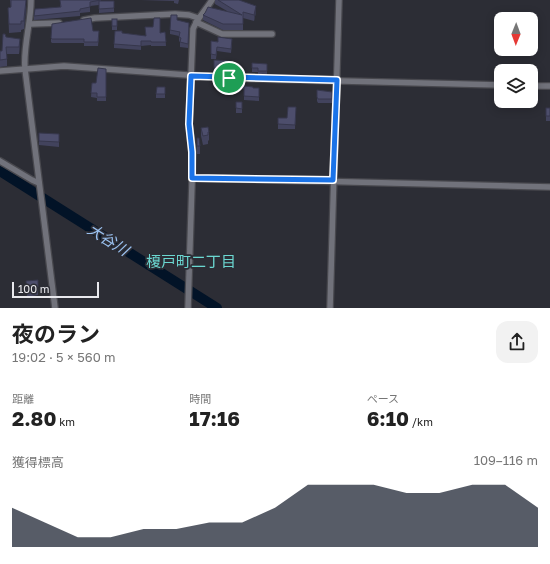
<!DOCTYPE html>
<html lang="ja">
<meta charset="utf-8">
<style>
body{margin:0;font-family:"Golos Text","Noto Sans JP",sans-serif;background:#f2f2f2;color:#222;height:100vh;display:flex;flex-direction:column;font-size:15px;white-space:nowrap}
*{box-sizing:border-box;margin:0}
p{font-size:13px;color:#767676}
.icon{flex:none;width:22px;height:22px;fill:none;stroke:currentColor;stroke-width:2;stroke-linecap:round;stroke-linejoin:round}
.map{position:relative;height:308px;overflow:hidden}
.drawer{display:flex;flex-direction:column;background:#fff;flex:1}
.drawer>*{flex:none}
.needle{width:26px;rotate:181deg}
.controls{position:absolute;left:494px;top:12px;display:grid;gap:8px}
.controls a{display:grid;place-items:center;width:44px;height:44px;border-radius:8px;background:#fff;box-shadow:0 2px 10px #0003;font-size:20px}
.scale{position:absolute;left:12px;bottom:10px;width:87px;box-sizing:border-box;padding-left:4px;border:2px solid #e8e8ed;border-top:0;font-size:11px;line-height:14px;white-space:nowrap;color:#e8e8ed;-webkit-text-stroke:3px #2c2d35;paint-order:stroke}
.pin{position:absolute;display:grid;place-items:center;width:34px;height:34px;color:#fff;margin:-17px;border:2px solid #fff;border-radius:50%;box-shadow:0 1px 4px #0007}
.round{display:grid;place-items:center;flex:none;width:42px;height:42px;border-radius:12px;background:#f2f2f2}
.headline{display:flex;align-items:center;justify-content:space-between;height:68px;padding:0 12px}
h1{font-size:22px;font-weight:700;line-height:30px}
.metrics{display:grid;grid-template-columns:repeat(3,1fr);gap:6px;height:68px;padding:4px 12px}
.metrics div{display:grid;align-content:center}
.metrics b{font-size:20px;font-weight:700}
.metrics small{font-size:11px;font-weight:400}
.metrics p{font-size:11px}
.chart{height:112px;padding:8px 12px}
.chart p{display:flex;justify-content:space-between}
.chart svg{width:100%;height:72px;margin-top:4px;fill:#111827;opacity:.7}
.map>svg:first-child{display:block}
</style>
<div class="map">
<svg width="550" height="308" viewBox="0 0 550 308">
<rect width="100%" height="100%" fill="#2c2d35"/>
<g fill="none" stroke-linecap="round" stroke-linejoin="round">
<!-- river -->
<polyline stroke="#021327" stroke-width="10" points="0,171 217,308"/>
<!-- minor casing -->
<g stroke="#48484e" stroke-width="8">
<g id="minor">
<path d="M31,0C31,24 23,46 25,69L55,308"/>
<polyline points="84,20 95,18 175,14 189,15 198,18"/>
<polyline points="196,22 222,34 272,34"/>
<polyline points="30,24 59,23"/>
<polyline points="0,71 64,66 229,78 501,85"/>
<polyline points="531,86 550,86"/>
<polyline points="0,161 32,180 39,183"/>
<polyline points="192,178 550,187"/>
<path d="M188,308L193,152L189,124L193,29C198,17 205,11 212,0"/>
<polyline points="330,308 339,0"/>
</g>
</g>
<!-- minor -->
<use href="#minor" stroke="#71727b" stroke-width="5.5"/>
</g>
<!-- wall -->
<g fill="#42435d">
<polygon points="10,0 26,0 26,9 24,28 24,29 21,30 21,32 9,33 8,8 11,8"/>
<polygon points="60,0 101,0 101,1 114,1 114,12 99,13 99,5 90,6 90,12 80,13 80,16 34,20 34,16 60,7"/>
<polygon points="141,0 179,0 178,4 174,3 174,1"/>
<polygon points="215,0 239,0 256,12 254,21 243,18 243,30 223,30 203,20 203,15 227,11 215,4"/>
<rect x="112" y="19" width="5" height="11"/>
<polygon points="177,20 189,27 188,48 180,47 180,42 179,41 179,36 170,34 170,30"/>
<polygon points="93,31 99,35 98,46 84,46 84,43 52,43 51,42 51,38"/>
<polygon points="165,32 166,46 151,46 151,45 141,46 141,50 114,48 114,44 122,33 145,36"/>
<polygon points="6,37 20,45 19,54 7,54 7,66 0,67 0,51 2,51"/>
<polygon points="211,41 232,43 231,53 217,51 216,59 211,59"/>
<polygon points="214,60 229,61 229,74 214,73"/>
<polygon points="252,63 267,64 267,74 258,74 258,72 252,72"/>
<polygon points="106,69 106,101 97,101 97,98 91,97 92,83 96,83"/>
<polygon points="239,78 245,78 244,86 253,88 259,88 259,101 244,100 244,89 239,89"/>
<polygon points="165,87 165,98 156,98 156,94"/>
<polygon points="317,90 332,92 332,103 318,103 317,101"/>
<rect x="236" y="102" width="6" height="11"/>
<polygon points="296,107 295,129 278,129 278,124 287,118"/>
<rect x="546" y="108" width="4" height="13"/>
<polygon points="201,128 209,132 209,140 208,141 208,144 203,145 201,136"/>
<polygon points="39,133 59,138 59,147 39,145"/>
<polygon points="197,138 200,146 200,154 197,154"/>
<polygon points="26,281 38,287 38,295 27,297"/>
</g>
<!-- shaded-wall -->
<g fill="#36374c">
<polygon points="26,0 26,9 24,29 24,21"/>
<polygon points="256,6 256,12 254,21 254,15"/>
<polygon points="20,39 20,45 19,54 19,47"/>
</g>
<!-- building -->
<g fill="#4d4e6c" stroke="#36374c">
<polygon points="11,0 26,0 24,19 24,21 21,21 21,24 9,24 8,8 11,7"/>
<polygon points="60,0 101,0 90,2 90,7 80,9 80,11 34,16 35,9 61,7"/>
<polygon points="218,0 239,0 256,6 254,15 243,12 243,24 223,24 203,15 205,13 208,7 242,15"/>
<polygon points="99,1 114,1 114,8 99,9"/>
<polygon points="171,15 177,15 177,20 189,23 188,44 180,42 181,38 179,37 180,32 170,30"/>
<polygon points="91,18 93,31 99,31 98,42 84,42 84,39 52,39 51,38 52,24"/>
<polygon points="154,18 160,18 160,33 165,32 166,42 151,42 151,41 141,41 141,46 114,44 115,31 122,31 122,33 146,36 145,27 153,27"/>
<rect x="112" y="19" width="5" height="7"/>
<polygon points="3,34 5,34 6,37 20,39 19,47 6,47 7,59 0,60 0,51 2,51"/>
<polygon points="218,37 232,39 231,49 217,47 216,55 211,54 211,41 218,42"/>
<polygon points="214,60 229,61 229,69 214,68"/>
<polygon points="252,63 267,64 267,71 258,71 258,68 252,68"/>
<polygon points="98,68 106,69 106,97 97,97 97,93 91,93 92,83 96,83"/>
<polygon points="239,78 245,78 244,85 239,84"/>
<polygon points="244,86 253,87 253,88 259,88 259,97 244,96"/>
<polygon points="157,87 165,87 165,94 156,94"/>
<polygon points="317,90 332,92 332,99 318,99 317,97"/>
<polygon points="236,102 242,102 242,109 236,108"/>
<polygon points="288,107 296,107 295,125 278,124 278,118 287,118"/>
<rect x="546" y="108" width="4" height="8"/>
<polygon points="208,127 209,132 208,132 208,135 203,136 201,128"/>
<polygon points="39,133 59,134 59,142 39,141"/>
<polygon points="197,138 199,138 200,146 197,146"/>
<polygon points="38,280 38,287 27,288 26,281"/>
</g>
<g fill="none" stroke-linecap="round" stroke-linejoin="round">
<!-- route casing -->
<g stroke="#fff" stroke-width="8">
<polygon id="route" points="191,76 337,80 333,180 192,178 192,152 189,124"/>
</g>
<!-- route -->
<use href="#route" stroke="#1a73e8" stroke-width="5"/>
</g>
<g text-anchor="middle" stroke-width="3.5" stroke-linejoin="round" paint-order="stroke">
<!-- water labels -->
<g font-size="15" font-style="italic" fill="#9ac1f0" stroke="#2c2d35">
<text transform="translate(108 240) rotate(32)" y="5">大谷川</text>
</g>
<!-- neighbourhood labels -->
<g font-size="15" fill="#6bd7d1" stroke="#2c2d35">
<text x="191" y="267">榎戸町二丁目</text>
</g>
</g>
</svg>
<div class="controls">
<a><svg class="needle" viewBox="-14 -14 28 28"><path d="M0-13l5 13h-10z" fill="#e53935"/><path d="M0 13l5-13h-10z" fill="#767676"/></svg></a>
<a><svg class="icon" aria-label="layers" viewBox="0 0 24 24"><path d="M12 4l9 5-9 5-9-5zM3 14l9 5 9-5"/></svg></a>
</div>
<div class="scale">100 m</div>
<div class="pin" style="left:229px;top:78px;background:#1e9e55"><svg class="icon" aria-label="arrive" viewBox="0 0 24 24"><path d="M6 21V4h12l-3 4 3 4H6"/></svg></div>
</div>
<section class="drawer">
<div class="headline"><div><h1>夜のラン</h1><p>19:02 · 5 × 560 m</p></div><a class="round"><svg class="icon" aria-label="share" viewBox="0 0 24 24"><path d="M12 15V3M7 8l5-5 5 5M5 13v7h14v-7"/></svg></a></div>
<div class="metrics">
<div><p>距離</p><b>2.80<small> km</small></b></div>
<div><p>時間</p><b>17:16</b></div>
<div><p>ペース</p><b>6:10<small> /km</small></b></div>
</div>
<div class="chart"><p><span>獲得標高</span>109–116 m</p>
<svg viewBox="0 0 160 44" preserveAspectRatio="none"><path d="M0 44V20L10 29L20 38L30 38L40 33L50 33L60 29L70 29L80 20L90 6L100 6L110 6L120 11L130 11L140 6L150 6L160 20V44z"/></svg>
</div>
</section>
